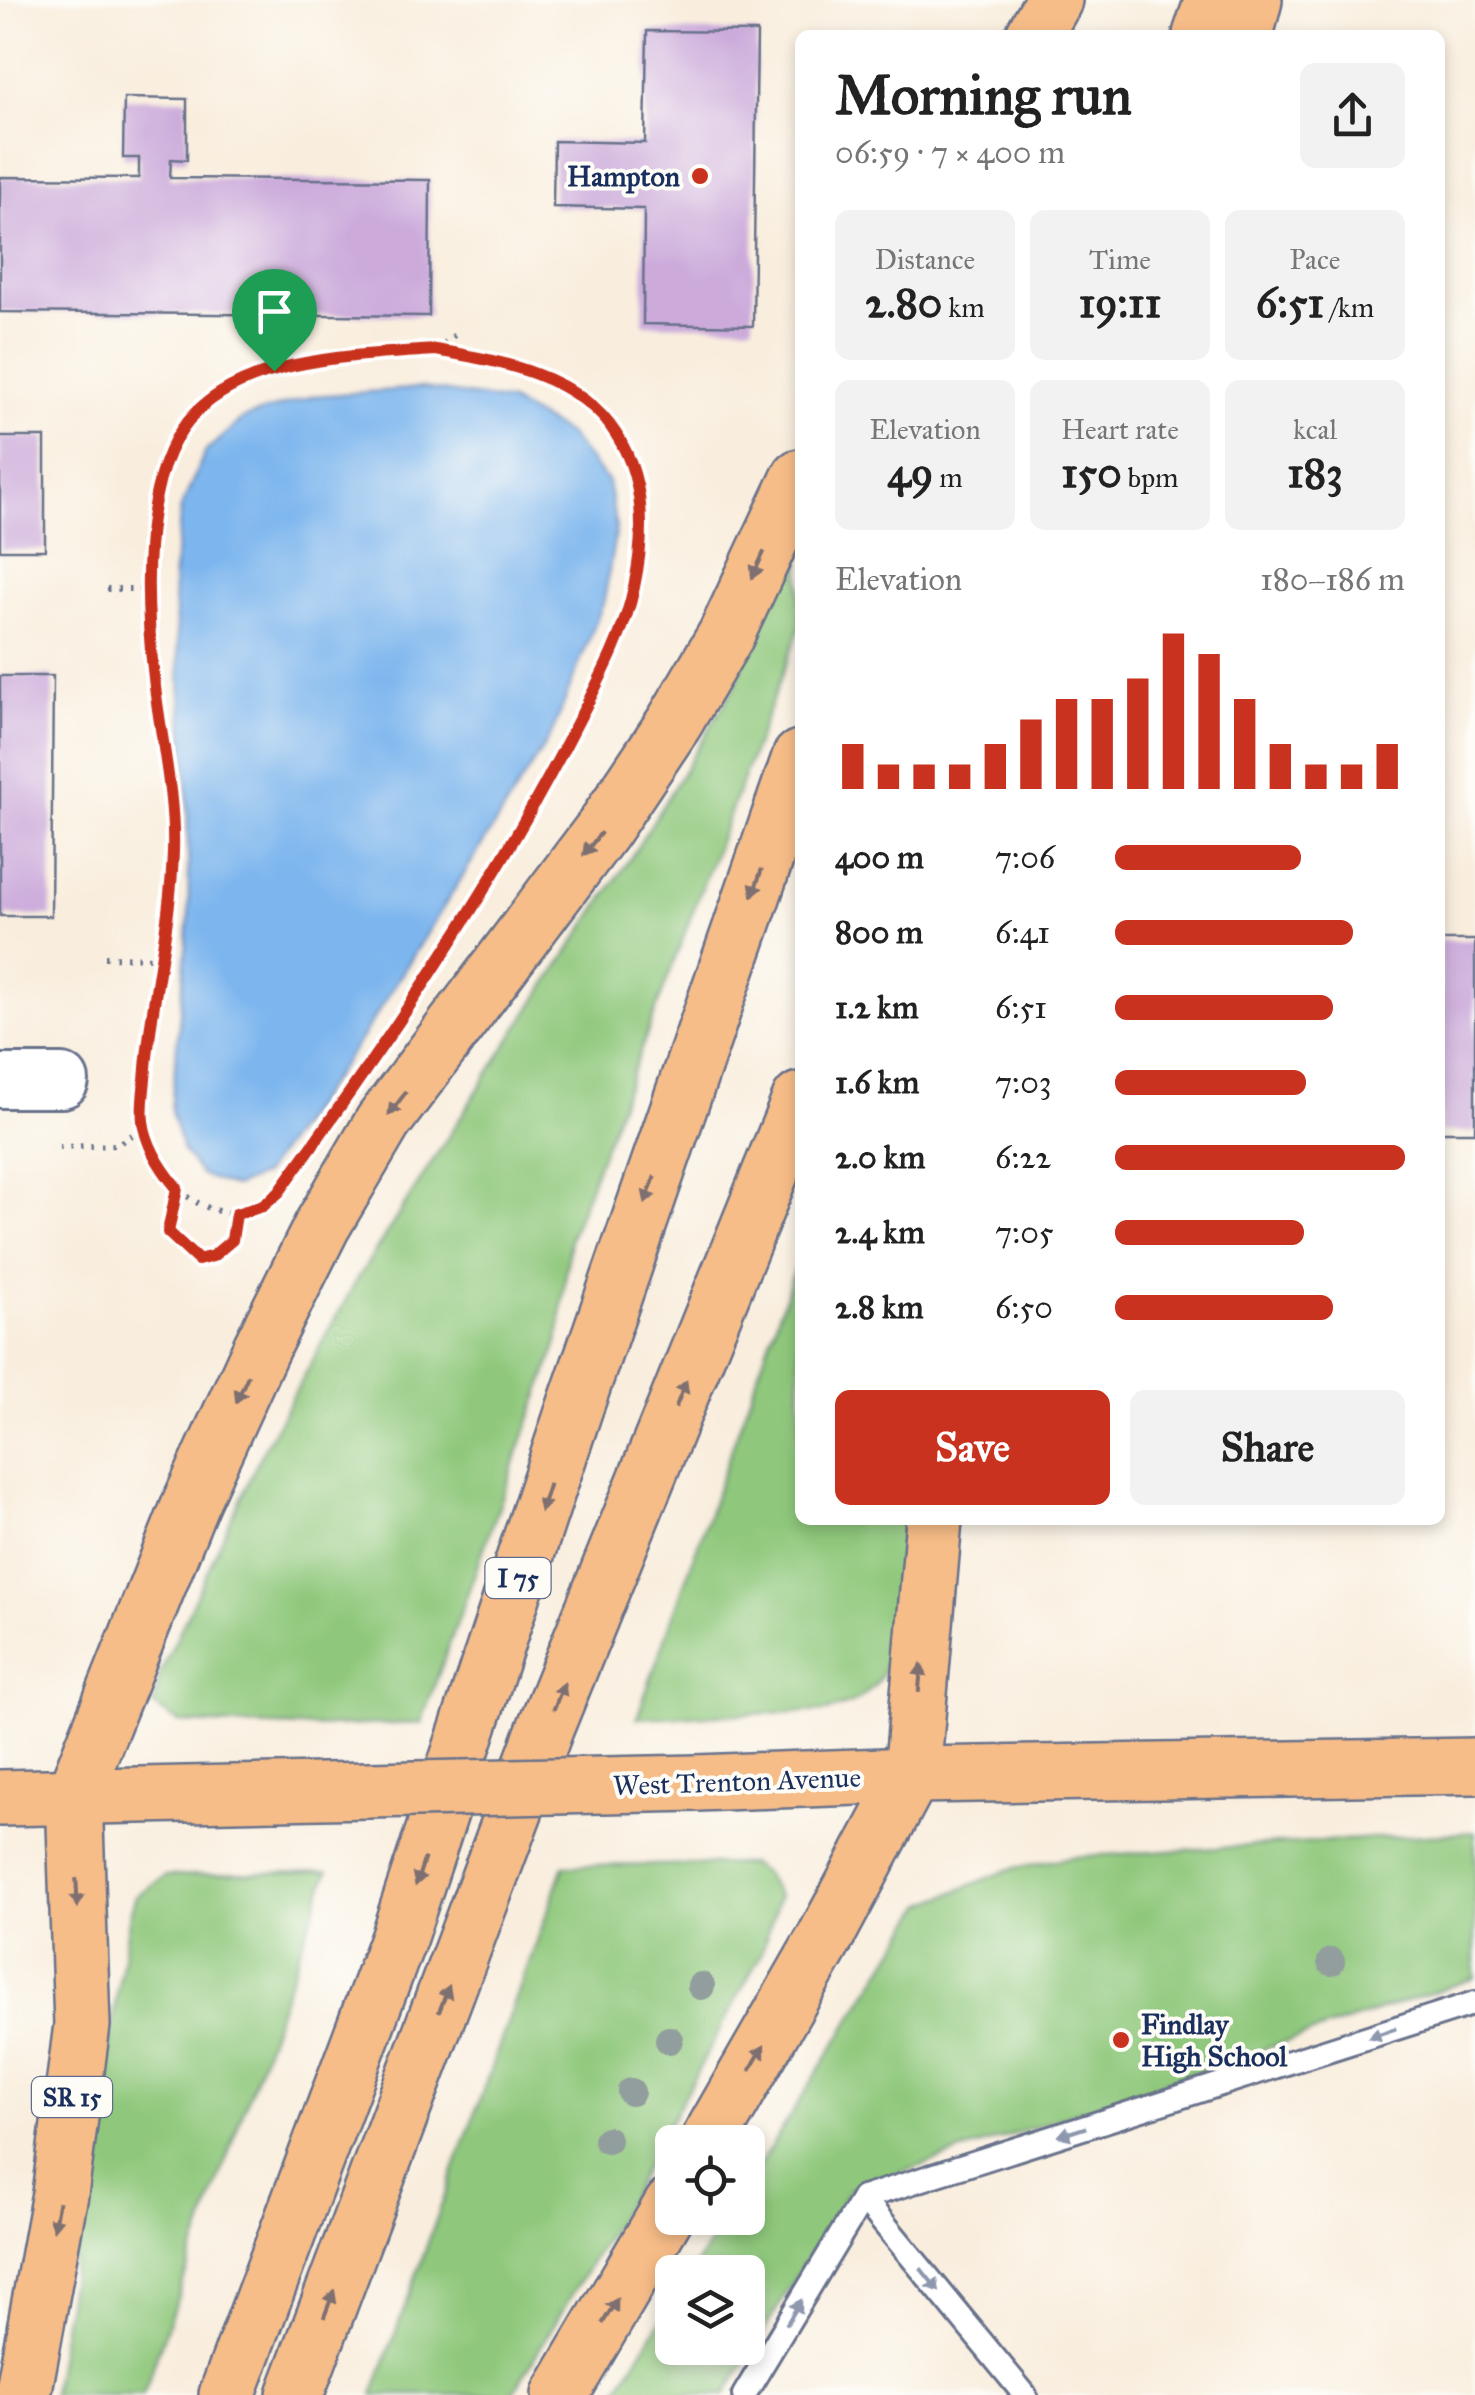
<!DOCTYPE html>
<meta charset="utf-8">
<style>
body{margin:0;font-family:"IM FELL Great Primer",serif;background:#f2f2f2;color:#222;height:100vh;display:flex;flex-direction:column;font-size:38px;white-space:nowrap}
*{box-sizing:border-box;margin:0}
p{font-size:32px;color:#767676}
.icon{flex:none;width:55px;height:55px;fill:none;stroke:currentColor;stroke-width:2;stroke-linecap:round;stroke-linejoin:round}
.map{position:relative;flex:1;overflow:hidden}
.sheet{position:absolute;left:795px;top:30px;width:650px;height:1495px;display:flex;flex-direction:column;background:#fff;border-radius:15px;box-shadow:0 5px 15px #0003}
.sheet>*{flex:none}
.buttons{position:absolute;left:655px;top:2125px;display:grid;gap:20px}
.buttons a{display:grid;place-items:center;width:110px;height:110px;border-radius:15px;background:#fff;box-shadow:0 5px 15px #0003;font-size:50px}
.pin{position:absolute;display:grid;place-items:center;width:85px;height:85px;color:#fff;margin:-102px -42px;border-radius:50% 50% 50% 0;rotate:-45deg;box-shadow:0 0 10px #0007}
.pin .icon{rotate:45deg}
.round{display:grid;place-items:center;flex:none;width:105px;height:105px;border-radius:15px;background:#f2f2f2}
.overview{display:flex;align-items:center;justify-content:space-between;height:170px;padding:0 40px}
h1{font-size:55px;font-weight:700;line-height:75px}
.metrics{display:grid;grid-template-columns:repeat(3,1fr);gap:15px;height:170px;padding:10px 40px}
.metrics div{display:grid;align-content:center;border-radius:15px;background:#f2f2f2;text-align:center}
.metrics b{font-size:42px;font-weight:700}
.metrics small{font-size:28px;font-weight:400}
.metrics p{font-size:28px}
.chart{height:280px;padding:20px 40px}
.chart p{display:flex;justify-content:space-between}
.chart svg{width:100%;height:180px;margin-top:10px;stroke:#c8321e;stroke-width:6}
.cta{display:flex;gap:20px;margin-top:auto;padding:20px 40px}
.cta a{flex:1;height:115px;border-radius:15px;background:#c8321e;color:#fff;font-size:40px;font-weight:700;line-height:115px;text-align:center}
.cta a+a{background:#f2f2f2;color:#222}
ul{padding:0 40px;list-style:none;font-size:32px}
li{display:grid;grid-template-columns:160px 120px 1fr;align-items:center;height:75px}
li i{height:25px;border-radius:12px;background:#c8321e}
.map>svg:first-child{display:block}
</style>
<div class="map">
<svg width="1475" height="2395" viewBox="0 0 1475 2395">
<rect width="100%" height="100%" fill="#fdfcf7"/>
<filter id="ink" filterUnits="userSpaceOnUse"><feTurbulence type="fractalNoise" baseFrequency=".01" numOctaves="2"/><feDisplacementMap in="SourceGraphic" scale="20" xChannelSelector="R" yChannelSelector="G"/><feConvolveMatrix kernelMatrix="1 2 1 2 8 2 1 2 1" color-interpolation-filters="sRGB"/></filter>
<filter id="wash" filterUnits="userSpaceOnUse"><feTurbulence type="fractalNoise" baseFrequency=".0048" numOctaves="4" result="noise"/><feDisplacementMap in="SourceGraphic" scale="40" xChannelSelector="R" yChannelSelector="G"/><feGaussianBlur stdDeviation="2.25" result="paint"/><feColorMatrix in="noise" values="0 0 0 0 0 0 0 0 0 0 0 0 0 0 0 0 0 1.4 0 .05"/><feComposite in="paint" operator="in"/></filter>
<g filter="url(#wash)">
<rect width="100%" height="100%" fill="#f9eede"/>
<!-- green -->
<g fill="#8fc87c" stroke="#557c6d" stroke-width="2.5">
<polygon points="800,539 800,627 570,1238 558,1342 421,1723 301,1727 180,1723 154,1706 160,1674 261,1454 355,1283 511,1038 635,851 735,686 767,600"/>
<path d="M800,1254V1520H904C899,1559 898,1659 874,1686C860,1701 845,1706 827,1711L637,1718Z"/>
<polygon points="1475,1832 1475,1978 849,2190 725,2395 614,2395 672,2303 672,2348 748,2348 748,2272 691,2272 726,2218 748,2218 748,2183 923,1905 1010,1869 1071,1857"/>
<polygon points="750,1864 764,1873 779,1897 761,1954 624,2207 512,2395 373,2395 564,1866"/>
<polygon points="328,1871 143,2395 52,2395 130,1913 136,1896 164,1876"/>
</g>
<!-- water -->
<polygon fill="#7db6ee" stroke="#4c72a6" stroke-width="2.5" points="423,388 510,402 568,434 608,482 616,528 604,601 552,733 361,1039 263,1175 235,1187 201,1175 183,1151 171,1111 189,915 187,781 173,582 181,508 205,452 243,418 313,396"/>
<g id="blocks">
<!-- building -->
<g fill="#ccabdb">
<polygon points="647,31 757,32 753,326 643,324 644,209 553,207 554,141 645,143"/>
<polygon points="124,98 187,99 187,160 171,159 170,178 430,180 429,316 0,312 0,177 139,178 139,158 123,158"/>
<rect x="0" y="437" width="45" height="113"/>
<polygon points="0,676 53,676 51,916 0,916"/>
<rect x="1440" y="940" width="35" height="192"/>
</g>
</g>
</g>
<g filter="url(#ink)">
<use href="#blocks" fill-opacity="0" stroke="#69728b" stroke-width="2.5"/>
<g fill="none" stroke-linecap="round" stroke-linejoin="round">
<!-- service casing -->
<g stroke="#69728b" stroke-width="28">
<g id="service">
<polyline points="744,2395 863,2198"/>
<polyline points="1025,2395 863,2198 1475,2003"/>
</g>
</g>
<!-- tertiary casing -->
<g stroke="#69728b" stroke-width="58">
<polyline id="tertiary" points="0,1081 62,1081"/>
</g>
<!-- primary casing -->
<g stroke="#69728b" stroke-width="60">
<g id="primary">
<polyline points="697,1783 912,1775 1475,1766"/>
<polyline points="0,1798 275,1792"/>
</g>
</g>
<!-- motorway casing -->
<g stroke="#69728b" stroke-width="60">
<g id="motorway">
<polyline points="1034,35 1054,0"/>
<polyline points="1201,35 1213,0"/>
<polyline points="1245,35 1254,0"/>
<polyline points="708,2142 825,1938 912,1775 934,1520"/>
<polyline points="23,2395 60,2194 82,2025 74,1795 191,1502 261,1348 322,1226 383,1122 603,829 674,723 726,635 800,477"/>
<polyline points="227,2395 399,1936 574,1410 800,758"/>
<polyline points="295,2395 545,1729 800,1100"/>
<polyline points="560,2395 672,2205"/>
</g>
</g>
<!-- path -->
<g stroke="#69728b" stroke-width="6" stroke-dasharray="2.5 8" stroke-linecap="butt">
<path d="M436,350C499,361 579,375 616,434C646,480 645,536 634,587C624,637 595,688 572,733C489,895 385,1045 279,1192C255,1214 234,1219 204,1206C173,1192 150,1158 144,1124C141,1108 145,1088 146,1071C152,995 173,922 173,845C174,790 161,735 154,680C145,609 142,480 188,421C238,358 361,355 436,350Z"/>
<polyline points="436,350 457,333"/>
<polyline points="107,589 150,589"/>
<polyline points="105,957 162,958"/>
<polyline points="59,1147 116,1145 145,1127"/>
<polyline points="177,1189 168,1232 199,1260 213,1256 232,1240 236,1214"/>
</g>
<!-- service -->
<use href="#service" stroke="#fff" stroke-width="22"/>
<!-- tertiary -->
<use href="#tertiary" stroke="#fff" stroke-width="52"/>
<!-- primary -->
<use href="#primary" stroke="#f7bd88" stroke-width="55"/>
<!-- motorway -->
<use href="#motorway" stroke="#f7bd88" stroke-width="55"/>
<!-- primary-bridge casing -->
<g stroke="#69728b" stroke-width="60" stroke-linecap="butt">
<polyline id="primary-bridge" points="275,1792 697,1783"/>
</g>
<!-- primary-bridge -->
<use href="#primary-bridge" stroke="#f7bd88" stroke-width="55"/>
</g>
<!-- trees -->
<g fill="#929e9d">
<circle cx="1331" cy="1962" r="14"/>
<circle cx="701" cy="1986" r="14"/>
<circle cx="669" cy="2040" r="14"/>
<circle cx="631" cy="2092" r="14"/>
<circle cx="607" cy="2140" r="14"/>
</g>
<!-- one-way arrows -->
<defs><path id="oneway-solid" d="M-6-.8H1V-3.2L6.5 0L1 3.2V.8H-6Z" transform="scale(2.5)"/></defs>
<g fill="#7e6f71">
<use href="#oneway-solid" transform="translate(758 565) rotate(115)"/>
<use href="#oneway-solid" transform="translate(592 844) rotate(128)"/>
<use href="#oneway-solid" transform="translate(757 883) rotate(109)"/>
<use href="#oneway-solid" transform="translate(397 1104) rotate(127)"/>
<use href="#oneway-solid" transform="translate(650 1190) rotate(109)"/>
<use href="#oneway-solid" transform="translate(242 1389) rotate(114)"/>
<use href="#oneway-solid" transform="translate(681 1394) rotate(-68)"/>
<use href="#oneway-solid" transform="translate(545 1498) rotate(108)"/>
<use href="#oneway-solid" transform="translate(920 1678) rotate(-85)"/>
<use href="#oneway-solid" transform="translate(559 1696) rotate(-68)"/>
<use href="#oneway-solid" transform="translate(420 1872) rotate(108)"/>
<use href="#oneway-solid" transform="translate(77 1893) rotate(87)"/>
<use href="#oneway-solid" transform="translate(444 1999) rotate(-69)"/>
<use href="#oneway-solid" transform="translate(757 2058) rotate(-60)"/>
<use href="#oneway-solid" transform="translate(56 2216) rotate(100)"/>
<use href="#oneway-solid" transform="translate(329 2304) rotate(-69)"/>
<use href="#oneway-solid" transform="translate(610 2311) rotate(-59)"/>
</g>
<g fill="#8d97ae">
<use href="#oneway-solid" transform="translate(1382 2033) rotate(162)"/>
<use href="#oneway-solid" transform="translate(1072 2132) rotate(162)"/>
<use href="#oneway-solid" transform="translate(930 2280) rotate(51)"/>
<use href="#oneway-solid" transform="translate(794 2312) rotate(-59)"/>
</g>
</g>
<g fill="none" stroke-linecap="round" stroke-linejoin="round" filter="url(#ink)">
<!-- route casing -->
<g stroke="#fff" stroke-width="20">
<path id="route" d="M436,350C499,361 579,375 616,434C646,480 645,536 634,587C624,637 595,688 572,733C489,895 385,1045 279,1192L263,1206L236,1214L232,1240L213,1256L198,1260L168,1232L177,1188C162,1170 146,1145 143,1121C141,1105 145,1085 146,1068C152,995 171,924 173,851C175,793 160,736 154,678C145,605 139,481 188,421C240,357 361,355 436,350Z"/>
</g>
<!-- route -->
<use href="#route" stroke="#c8321e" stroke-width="12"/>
</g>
<!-- markers -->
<g fill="#c8321e" stroke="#fdfcf7" stroke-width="4">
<circle cx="700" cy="176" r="10"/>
<circle cx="1121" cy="2040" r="10"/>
</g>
<g text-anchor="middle" stroke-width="8" stroke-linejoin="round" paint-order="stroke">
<!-- shield labels -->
<g fill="#fdfcf7" stroke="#5f6c8c" stroke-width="2.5">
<rect x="485.5" y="1558" width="65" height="40" rx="8"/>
<rect x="32" y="2077" width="80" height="40" rx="8"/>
</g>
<g font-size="25" font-weight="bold" fill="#1b2f5e">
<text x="518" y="1587">I 75</text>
<text x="72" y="2106">SR 15</text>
</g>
<!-- poi labels -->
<g font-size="28" font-weight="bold" fill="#1b2f5e" stroke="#fdfcf7" text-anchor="end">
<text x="680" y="186">Hampton</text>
<text x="1141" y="2034" text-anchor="start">Findlay<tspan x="1141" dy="32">High School</tspan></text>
</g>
<!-- street labels -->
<g font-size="28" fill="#1b2f5e" stroke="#fdfcf7">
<text transform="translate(737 1781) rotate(-2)" y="10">West Trenton Avenue</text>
</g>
</g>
</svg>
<div class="buttons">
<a><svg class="icon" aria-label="locate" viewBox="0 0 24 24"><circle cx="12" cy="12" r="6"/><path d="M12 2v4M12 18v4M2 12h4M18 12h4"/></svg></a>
<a><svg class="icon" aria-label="layers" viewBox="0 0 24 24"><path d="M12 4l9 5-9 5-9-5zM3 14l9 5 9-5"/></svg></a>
</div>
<div class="pin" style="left:274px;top:371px;background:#1e9e55"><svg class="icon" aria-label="arrive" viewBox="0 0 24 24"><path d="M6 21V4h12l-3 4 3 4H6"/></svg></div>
<section class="sheet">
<div class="overview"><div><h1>Morning run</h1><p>06:59 · 7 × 400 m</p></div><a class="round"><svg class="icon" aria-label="share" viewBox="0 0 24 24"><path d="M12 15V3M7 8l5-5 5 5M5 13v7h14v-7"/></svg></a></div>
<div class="metrics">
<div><p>Distance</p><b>2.80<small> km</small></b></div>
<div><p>Time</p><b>19:11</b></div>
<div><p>Pace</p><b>6:51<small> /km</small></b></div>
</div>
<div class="metrics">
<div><p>Elevation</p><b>49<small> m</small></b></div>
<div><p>Heart rate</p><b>150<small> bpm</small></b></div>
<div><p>kcal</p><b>183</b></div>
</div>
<div class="chart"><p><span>Elevation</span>180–186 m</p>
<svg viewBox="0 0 160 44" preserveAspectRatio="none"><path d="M5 44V33M15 44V38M25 44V38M35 44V38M45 44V33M55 44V27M65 44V22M75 44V22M85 44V17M95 44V6M105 44V11M115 44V22M125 44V33M135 44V38M145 44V38M155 44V33"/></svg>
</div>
<ul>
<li><b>400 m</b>7:06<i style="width:64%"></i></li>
<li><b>800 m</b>6:41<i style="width:82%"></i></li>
<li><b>1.2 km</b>6:51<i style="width:75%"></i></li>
<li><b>1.6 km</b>7:03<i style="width:66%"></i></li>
<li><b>2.0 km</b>6:22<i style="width:100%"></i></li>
<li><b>2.4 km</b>7:05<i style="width:65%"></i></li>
<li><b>2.8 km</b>6:50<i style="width:75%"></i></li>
</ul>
<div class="cta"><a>Save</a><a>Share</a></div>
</section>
</div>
